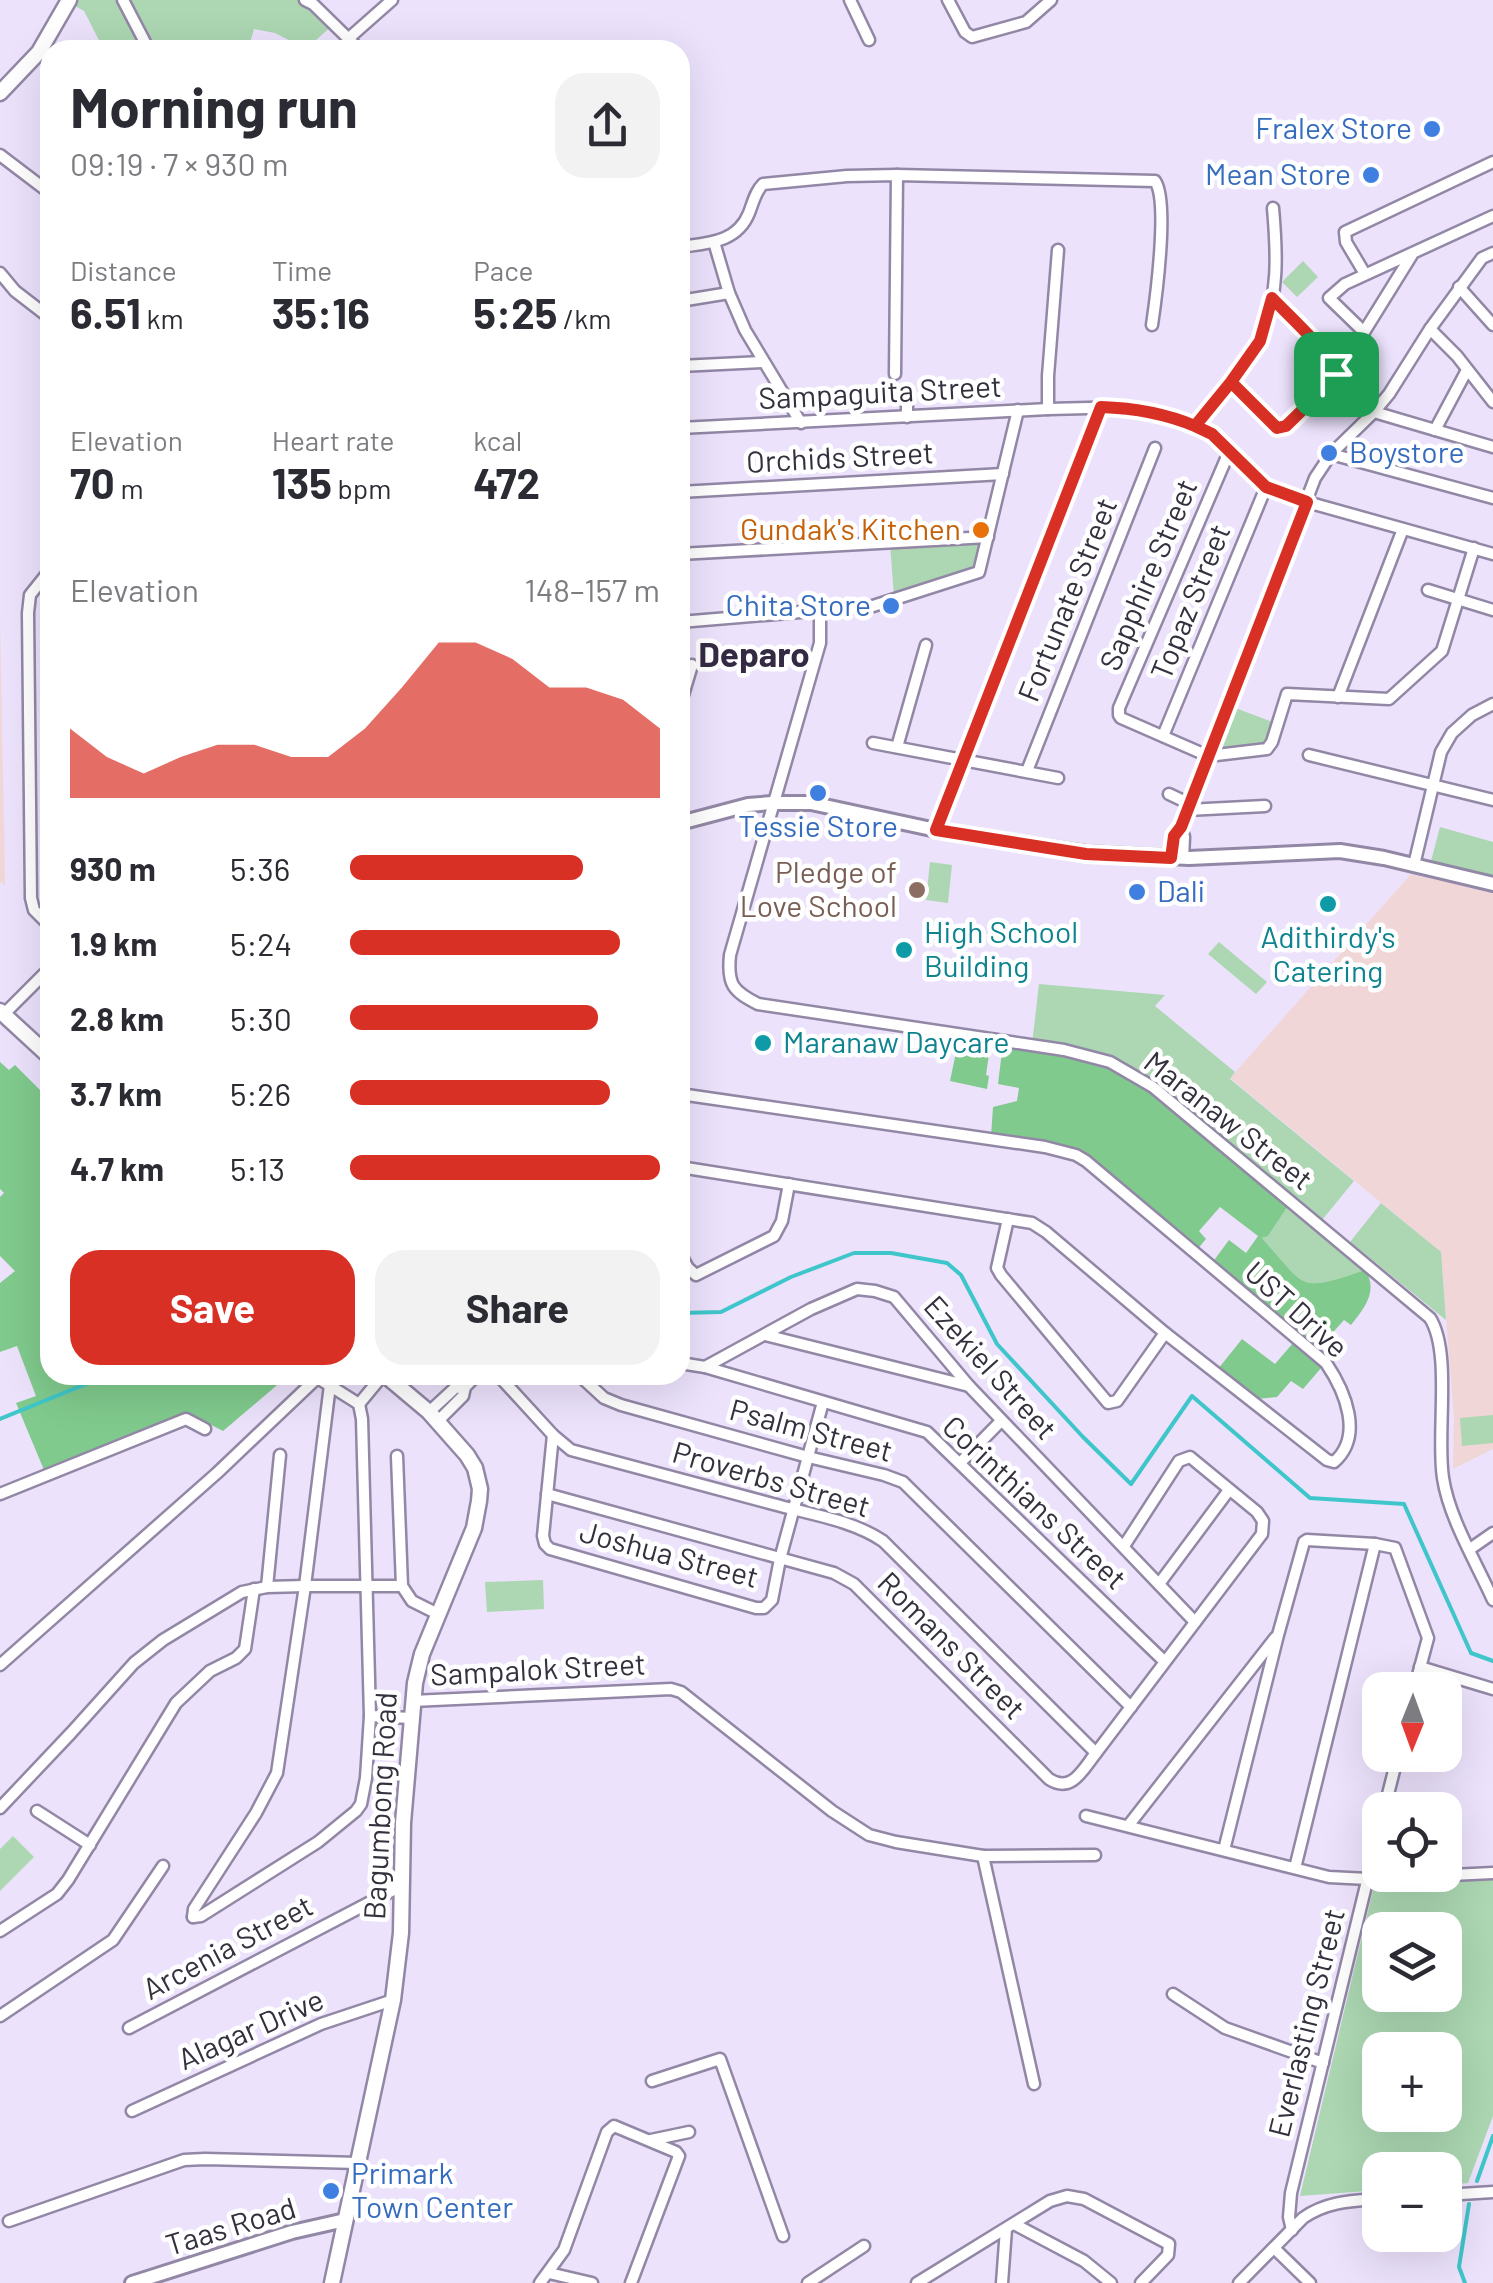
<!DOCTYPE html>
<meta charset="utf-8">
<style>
body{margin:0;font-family:Barlow,sans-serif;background:#f2f2f3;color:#2b2b33;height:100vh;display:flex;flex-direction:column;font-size:38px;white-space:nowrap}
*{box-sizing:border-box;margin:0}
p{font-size:32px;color:#7c7c81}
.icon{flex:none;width:55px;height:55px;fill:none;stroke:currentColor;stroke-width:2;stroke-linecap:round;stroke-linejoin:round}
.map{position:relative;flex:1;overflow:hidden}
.panel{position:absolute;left:40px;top:40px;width:650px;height:1345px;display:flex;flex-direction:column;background:#fff;border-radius:30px;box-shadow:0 10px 40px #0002}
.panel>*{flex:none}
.needle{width:65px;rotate:181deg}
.buttons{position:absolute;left:1362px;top:1672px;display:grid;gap:20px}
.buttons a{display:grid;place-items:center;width:100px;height:100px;border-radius:20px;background:#fff;box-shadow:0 10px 40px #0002;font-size:50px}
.pin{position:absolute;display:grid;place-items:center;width:85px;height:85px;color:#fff;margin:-42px;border-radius:20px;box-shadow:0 5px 15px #0006}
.round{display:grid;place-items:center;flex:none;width:105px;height:105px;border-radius:30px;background:#f2f2f3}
.headline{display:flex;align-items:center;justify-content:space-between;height:170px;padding:0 30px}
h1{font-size:55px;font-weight:700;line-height:75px}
.stats{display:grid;grid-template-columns:repeat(3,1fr);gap:15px;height:170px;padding:10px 30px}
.stats div{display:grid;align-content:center}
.stats b{font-size:42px;font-weight:700}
.stats small{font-size:28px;font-weight:400}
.stats p{font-size:28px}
.chart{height:280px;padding:20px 30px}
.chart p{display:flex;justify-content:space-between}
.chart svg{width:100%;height:180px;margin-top:10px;fill:#d93025;opacity:.7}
.button{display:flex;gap:20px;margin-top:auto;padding:20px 30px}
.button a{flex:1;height:115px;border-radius:30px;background:#d93025;color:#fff;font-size:40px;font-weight:700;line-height:115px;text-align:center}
.button a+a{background:#f2f2f3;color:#2b2b33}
ul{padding:0 30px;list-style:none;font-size:32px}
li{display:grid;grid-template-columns:160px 120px 1fr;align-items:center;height:75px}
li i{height:25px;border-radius:12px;background:#d93025}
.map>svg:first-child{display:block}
</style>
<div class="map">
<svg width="1493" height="2283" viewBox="0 0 1493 2283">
<rect width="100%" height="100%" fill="#ece2fc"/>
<!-- industrial -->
<g fill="#f1d6d7">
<polygon points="0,613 5,885 0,882"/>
<polygon points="1411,874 1493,893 1493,1449 1453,1469 1454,1419 1441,1252 1230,1078"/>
</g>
<!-- green -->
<g fill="#acd7b2" fill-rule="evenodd">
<polygon points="69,0 305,0 334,24 306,49 275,33 254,29 248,50 104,50 84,11 68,2"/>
<polygon points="1303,261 1318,277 1297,297 1282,282"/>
<polygon points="986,538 978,571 894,597 890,544"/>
<polygon points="1230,706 1278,724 1267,749 1211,756"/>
<polygon points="1440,827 1493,842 1493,880 1430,865"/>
<polygon points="930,862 952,865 948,903 926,900"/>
<polygon points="1219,942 1267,982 1256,994 1208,954"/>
<polygon points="1039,984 1165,995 1155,1006 1235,1072 1230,1079 1354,1181 1318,1225 1032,1044"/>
<polygon points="1381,1203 1441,1252 1446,1320 1350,1242"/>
<path d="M1288,1206L1365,1270C1297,1293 1307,1288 1262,1238L1268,1236Z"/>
<polygon points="1493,1415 1493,1443 1462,1446 1460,1418"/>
<polygon points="543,1580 544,1609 487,1612 485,1582"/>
<polygon points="13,1836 34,1857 0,1891 0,1849"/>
<path d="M1493,1880V2116L1468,2183L1445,2185V2170H1380V2190L1300,2196L1374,1886ZM1380,1930H1445V1995H1380ZM1380,2050H1445V2115H1380Z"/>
</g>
<!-- forest -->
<g fill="#80ca8d">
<polygon points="959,1038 991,1040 986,1075 989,1076 987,1089 950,1081"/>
<path d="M1003,1043L1067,1053L1109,1066L1153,1091L1288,1206L1268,1236L1262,1238C1307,1288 1297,1293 1365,1270C1379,1290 1364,1309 1351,1325L1344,1320L1318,1349L1212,1263L1229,1240L1246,1253L1258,1236L1220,1207L1199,1231L1206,1239L1196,1251L1097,1165L991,1136L993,1107L1017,1101L1019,1088L998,1084Z"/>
<polygon points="0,1062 9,1070 15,1065 50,1100 50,1375 289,1375 223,1431 188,1413 44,1470 16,1403 36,1396 17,1346 0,1352 0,1283 15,1271 0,1256 0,1197 4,1193 0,1189"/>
<polygon points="1242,1339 1275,1364 1293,1343 1322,1367 1303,1389 1291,1381 1277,1397 1257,1399 1218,1369"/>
</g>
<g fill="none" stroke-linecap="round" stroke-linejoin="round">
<!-- stream -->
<g stroke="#3fc6ca" stroke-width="4">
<polyline points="680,1313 721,1312 791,1277 854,1253 891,1253 947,1263 961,1275 997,1344 1083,1437 1131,1484 1192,1396 1310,1498 1404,1504 1471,1653 1493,1661"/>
<polyline points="0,1419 108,1375"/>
<polyline points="1477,2181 1493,2136"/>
<polyline points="1465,2283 1459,2267 1469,2204"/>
</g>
<!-- minor casing -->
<g stroke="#9387a6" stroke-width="15">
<g id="minor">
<polyline points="123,0 149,50"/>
<polyline points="305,0 313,4 360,50"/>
<polyline points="850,0 869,40"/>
<polyline points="948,0 965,32 972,37 1026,22 1051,0"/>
<polyline points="349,38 392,0"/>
<polyline points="0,155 50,193"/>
<polyline points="714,242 729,293 745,330 801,423"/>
<path d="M680,247C707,243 737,243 749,213C753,203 755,192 763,184L847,176L897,175L1155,181C1169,201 1156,298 1152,325"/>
<polyline points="1413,253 1364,332 1329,298 1345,284 1493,216"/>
<polyline points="0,273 15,291 50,318"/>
<polyline points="1365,274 1346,242 1345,232 1493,162"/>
<polyline points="1459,287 1493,325"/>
<polyline points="680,301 729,293"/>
<polyline points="1430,329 1457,356 1493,402"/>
<polyline points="680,366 762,362"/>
<polyline points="895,374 897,175"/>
<polyline points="1231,382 1277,428 1286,427 1333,380 1336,374 1334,366 1272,298"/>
<polyline points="1048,409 1048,376 1058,250"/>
<polyline points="1374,412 1493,447"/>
<polyline points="907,417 907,398"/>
<path d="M1195,426C1213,403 1251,364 1261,338C1279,294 1277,254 1273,208"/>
<polyline points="680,428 1048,409 1128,407 1182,420 1212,434 1266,487 1307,502 1493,554"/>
<polyline points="1435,430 1467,370"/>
<polyline points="1229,452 1119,708 1119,715 1121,718 1208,756 1267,749 1272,742 1287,694 1389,699 1442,651 1474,548"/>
<polyline points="1331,454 1493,498"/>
<polyline points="680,492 1003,474"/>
<polyline points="680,554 988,537"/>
<polyline points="50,570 30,595 28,613 31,898 34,910 50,926"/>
<polyline points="1428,590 1493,610"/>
<path d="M820,611V643L730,955C727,985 733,991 758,1004L1064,1050L1110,1062L1153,1087L1430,1318C1452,1353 1436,1434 1443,1478C1449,1518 1476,1562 1493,1600"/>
<polyline points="680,622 873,606 979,572 1018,410"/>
<polyline points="1338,697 1403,529"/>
<polyline points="680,705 692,665"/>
<polyline points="1163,736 1266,487"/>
<polyline points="873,743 1058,778"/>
<polyline points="897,747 926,645"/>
<polyline points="1309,755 1493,800"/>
<polyline points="1027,771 1155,448"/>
<polyline points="1169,794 1190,804"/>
<polyline points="1187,810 1265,806"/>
<polyline points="1181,827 1184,837 1183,858"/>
<polyline points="936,830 1101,407"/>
<polyline points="1171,858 1174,836 1181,827 1315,478 1331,454 1374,412 1389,394 1430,329 1482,258 1493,253"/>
<polyline points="1414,865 1441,752 1452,733 1472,715 1493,704"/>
<polyline points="4,1014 50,968"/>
<path d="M680,1094L1045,1147L1076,1155L1086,1161L1326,1363C1345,1391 1364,1436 1334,1462L1327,1460L1165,1333L1046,1232L1032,1223L680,1167"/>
<polyline points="1008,1219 997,1268 1001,1275 1108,1403 1117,1401 1165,1333"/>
<polyline points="680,1253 688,1268 696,1275 774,1236 782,1221 789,1184"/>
<polyline points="765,1335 969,1386"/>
<polyline points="680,1363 705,1367 927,1432 1164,1661"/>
<polyline points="705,1367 811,1309 857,1289 875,1291 894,1297 969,1386 1195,1622"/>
<path d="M498,1375L553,1435L571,1450C638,1468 706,1486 773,1504C809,1514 852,1520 883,1541L1096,1753"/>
<polyline points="579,1375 604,1398 621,1405 808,1457 884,1475 903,1482 1131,1707"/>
<polyline points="359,1404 383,1375"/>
<polyline points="429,1412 455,1388 465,1387"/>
<polyline points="438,1421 463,1396 465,1387 477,1375"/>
<polyline points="553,1435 543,1536 545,1544 550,1549 756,1608 764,1608 772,1600 780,1559 823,1402"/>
<polyline points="397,1456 402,1586 412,1601 438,1614"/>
<polyline points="960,1463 1001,1421"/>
<polyline points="0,1494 186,1419 205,1429"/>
<path d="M547,1494L834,1573L854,1584L1049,1779C1072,1794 1083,1769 1096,1753L1262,1534L1263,1521L1257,1512L1190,1457L1179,1461L1124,1546"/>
<polyline points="1470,1549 1493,1533"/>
<polyline points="1159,1584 1229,1490"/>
<polyline points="267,1587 280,1455"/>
<polyline points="0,1665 217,1473 317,1378"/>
<polyline points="1420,1667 1493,1689"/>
<polyline points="412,1701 671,1689 681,1692 832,1811 869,1835 896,1842 983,1856 1095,1855"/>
<polyline points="370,1716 411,1718"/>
<polyline points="0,1808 71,1733 134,1663 163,1640 242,1592 267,1587 305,1586 402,1586"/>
<polyline points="1384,1810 1398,1755"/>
<polyline points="37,1811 90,1845"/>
<polyline points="1086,1816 1329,1877 1368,1879 1493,1873"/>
<polyline points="1128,1826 1275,1638"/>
<polyline points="1224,1850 1278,1635 1304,1542 1307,1540 1375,1544 1395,1548 1428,1638 1414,1690"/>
<polyline points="983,1856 1034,2084"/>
<polyline points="1295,1868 1375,1544"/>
<polyline points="193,1917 201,1916 318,1842 356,1811 361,1804 366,1778 370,1716 362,1419 359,1404 313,1375"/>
<polyline points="193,1917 194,1909 256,1813 277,1773 305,1586 330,1385"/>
<polyline points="0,1931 57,1894 68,1880 176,1703 210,1671 236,1658 245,1649 254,1589"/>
<polyline points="1173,1994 1225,2028 1323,2063"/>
<polyline points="0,2016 113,1940 163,1866"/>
<polyline points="129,2028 403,1885"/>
<polyline points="652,2081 720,2059 783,2236"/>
<polyline points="132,2111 321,2024 393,2000"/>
<polyline points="651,2140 689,2132"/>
<polyline points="1445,2195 1493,2192"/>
<polyline points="9,2221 184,2160 205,2159 358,2163"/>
<polyline points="1014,2224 1084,2261 1111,2283"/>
<polyline points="1292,2230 1289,2217 1291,2193 1380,1828"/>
<polyline points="1274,2248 1310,2283"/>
<polyline points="549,2273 592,2283"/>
<polyline points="540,2283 564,2250 607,2132 614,2126 676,2152 679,2156 631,2283"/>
<polyline points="808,2283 864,2246"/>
<polyline points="917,2283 1050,2201 1067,2196 1084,2199 1169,2244 1168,2255 1141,2283"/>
<polyline points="1002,2283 1006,2229"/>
<path d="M1239,2283L1303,2218C1327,2201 1352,2201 1380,2199"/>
</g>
</g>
<!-- tertiary casing -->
<g stroke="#9387a6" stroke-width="18">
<g id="tertiary">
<polyline points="680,823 748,805 772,803 811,803 936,830 1086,853 1189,858 1340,851 1384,858 1493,884"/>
<polyline points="132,2283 292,2232 345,2220"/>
</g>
</g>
<!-- secondary casing -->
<g stroke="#9387a6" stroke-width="19">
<g id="secondary">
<polyline points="0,93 39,52 69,0"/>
<polyline points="0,1011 50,1057"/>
<polyline points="332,2283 393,2000 401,1933 403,1823 415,1683 422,1654 474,1528 479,1501 480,1489 475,1468 467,1455 429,1412 385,1375"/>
</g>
</g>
<!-- minor -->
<use href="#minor" stroke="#fff" stroke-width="10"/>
<!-- tertiary -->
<use href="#tertiary" stroke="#fff" stroke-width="12"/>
<!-- secondary -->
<use href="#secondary" stroke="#fff" stroke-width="14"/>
</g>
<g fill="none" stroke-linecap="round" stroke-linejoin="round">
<!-- route casing -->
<g stroke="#fff" stroke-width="20">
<path id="route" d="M1336,374L1333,380L1286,426L1277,428L1231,382L1195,426C1164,413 1134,408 1101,407L936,830L1086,854L1171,858L1174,836L1181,827L1307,502L1266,487L1212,434L1195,426L1231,382L1260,341L1272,298C1288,315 1332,354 1336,374"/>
</g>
<!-- route -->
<use href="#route" stroke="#d93025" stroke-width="12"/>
</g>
<!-- markers -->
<g fill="#3f7fe0" stroke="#fff" stroke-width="4">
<circle cx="1432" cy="129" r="10"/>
<circle cx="1371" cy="175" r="10"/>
<circle cx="1329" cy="453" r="10"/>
<circle cx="891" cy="606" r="10"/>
<circle cx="818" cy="793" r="10"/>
<circle cx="1137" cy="892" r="10"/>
<circle cx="331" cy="2191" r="10"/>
</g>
<circle fill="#e8710a" stroke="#fff" stroke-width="4" cx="981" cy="530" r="10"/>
<circle fill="#8d6e63" stroke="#fff" stroke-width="4" cx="917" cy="890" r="10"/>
<g fill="#0f9aa8" stroke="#fff" stroke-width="4">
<circle cx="1328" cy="904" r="10"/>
<circle cx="904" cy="950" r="10"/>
<circle cx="763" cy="1043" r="10"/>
</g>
<g text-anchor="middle" stroke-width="9" stroke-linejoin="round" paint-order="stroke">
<!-- shop labels -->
<g font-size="30" fill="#366cbe" stroke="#fff" text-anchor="end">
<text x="1412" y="139">Fralex Store</text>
<text x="1351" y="185">Mean Store</text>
<text x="1349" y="463" text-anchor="start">Boystore</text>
<text x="871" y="616">Chita Store</text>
<text x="818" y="837" text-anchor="middle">Tessie Store</text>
<text x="1157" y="902" text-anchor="start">Dali</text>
<text x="351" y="2184" text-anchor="start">Primark<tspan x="351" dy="34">Town Center</tspan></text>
</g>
<!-- street labels -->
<g font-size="30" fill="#35303d" stroke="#fff">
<text transform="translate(880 393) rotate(-3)" y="10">Sampaguita Street</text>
<text transform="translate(840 458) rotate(-3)" y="10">Orchids Street</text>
<text transform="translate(1149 575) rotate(-67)" y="10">Sapphire Street</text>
<text transform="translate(1068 600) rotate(-68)" y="10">Fortunate Street</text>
<text transform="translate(1191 602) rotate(-68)" y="10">Topaz Street</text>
<text transform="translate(1228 1121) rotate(38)" y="10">Maranaw Street</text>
<text transform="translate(1296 1310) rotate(42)" y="10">UST Drive</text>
<text transform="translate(990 1368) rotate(48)" y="10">Ezekiel Street</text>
<text transform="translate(811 1431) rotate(15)" y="10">Psalm Street</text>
<text transform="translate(771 1480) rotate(16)" y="10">Proverbs Street</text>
<text transform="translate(1034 1503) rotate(43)" y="10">Corinthians Street</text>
<text transform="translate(669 1555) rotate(15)" y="10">Joshua Street</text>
<text transform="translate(951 1646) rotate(45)" y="10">Romans Street</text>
<text transform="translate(538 1670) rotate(-3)" y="10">Sampalok Street</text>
<text transform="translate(381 1806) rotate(-87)" y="10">Bagumbong Road</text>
<text transform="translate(228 1948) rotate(-28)" y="10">Arcenia Street</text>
<text transform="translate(1307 2023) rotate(-76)" y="10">Everlasting Street</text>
<text transform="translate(251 2030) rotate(-24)" y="10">Alagar Drive</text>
<text transform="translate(231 2227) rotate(-17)" y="10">Taas Road</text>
</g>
<!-- food labels -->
<g font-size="30" fill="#c56008" stroke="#fff" text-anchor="end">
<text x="961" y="540">Gundak's Kitchen</text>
</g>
<!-- education labels -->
<g font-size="30" fill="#785e54" stroke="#fff" text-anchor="end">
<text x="897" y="883">Pledge of<tspan x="897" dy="34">Love School</tspan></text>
</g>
<!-- culture labels -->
<g font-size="30" fill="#0d838f" stroke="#fff" text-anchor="start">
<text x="924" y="943">High School<tspan x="924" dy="34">Building</tspan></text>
<text x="1328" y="948" text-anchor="middle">Adithirdy's<tspan x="1328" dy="34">Catering</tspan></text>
<text x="783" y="1053">Maranaw Daycare</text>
</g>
<!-- quarter labels -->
<g font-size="35" font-weight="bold" fill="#352a43" stroke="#fff">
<text x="754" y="667">Deparo</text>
</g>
</g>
</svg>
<div class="buttons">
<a><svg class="needle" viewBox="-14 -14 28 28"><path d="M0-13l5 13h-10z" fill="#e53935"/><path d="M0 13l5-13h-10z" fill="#7c7c81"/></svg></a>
<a><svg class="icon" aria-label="locate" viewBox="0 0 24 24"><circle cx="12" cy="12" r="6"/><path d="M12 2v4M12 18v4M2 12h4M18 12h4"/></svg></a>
<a><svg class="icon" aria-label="layers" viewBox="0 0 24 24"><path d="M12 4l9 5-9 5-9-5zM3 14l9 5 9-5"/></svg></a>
<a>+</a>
<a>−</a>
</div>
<div class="pin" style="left:1336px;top:374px;background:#1e9e55"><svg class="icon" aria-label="arrive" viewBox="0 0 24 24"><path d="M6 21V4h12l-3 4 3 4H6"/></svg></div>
<section class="panel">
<div class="headline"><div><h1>Morning run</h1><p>09:19 · 7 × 930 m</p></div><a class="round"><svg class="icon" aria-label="share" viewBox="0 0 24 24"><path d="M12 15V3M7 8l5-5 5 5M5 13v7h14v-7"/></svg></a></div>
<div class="stats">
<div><p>Distance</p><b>6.51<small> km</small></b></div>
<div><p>Time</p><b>35:16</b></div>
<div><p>Pace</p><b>5:25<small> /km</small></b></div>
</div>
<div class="stats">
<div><p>Elevation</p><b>70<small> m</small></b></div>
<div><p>Heart rate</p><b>135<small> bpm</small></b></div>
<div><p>kcal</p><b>472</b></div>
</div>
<div class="chart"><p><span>Elevation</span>148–157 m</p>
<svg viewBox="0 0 160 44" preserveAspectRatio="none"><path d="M0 44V27L10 34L20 38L30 34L40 31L50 31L60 34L70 34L80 27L90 17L100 6L110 6L120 10L130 17L140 17L150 20L160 27V44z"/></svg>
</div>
<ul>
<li><b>930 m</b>5:36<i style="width:75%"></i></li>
<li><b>1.9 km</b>5:24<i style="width:87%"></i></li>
<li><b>2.8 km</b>5:30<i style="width:80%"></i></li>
<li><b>3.7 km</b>5:26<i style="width:84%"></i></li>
<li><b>4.7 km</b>5:13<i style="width:100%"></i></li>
</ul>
<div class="button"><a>Save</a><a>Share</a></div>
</section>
</div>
